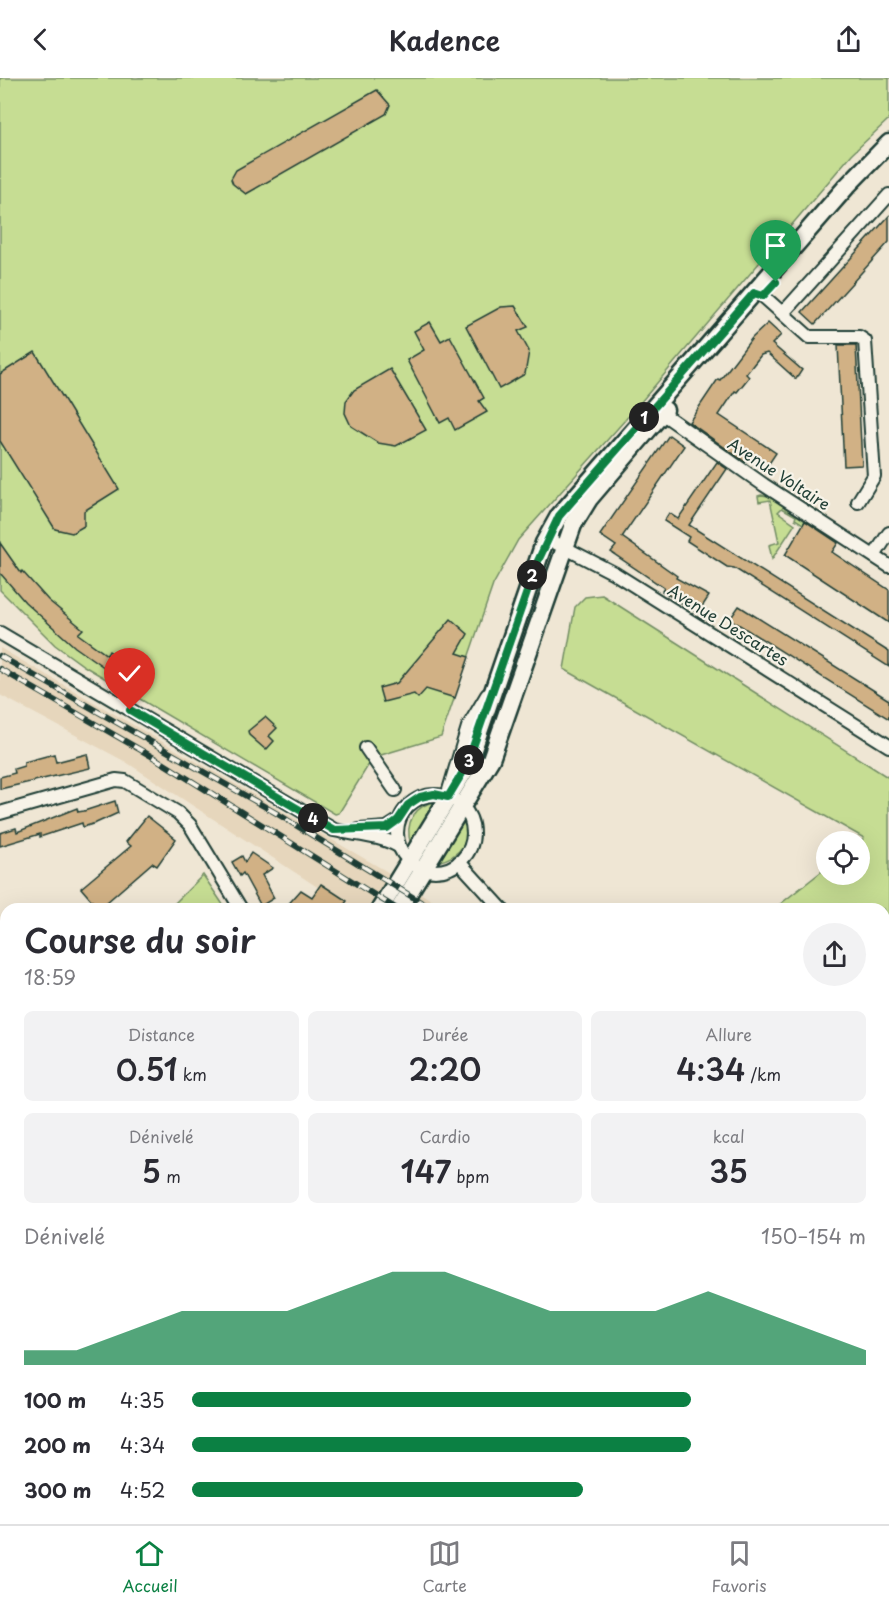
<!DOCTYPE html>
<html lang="fr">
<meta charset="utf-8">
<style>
body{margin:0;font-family:"Playpen Sans",sans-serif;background:#f2f2f3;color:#2b2b33;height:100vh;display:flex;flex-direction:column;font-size:22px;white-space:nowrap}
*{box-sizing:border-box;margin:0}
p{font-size:20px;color:#7c7c81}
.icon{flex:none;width:33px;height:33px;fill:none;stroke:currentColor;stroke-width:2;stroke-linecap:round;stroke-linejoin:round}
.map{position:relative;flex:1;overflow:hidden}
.drawer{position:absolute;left:0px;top:825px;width:890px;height:621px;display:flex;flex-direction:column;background:#fff;border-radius:18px 18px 0 0;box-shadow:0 6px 24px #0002}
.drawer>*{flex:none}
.buttons{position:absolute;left:816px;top:753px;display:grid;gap:12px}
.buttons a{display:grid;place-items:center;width:54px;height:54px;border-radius:50%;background:#fff;box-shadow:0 6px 24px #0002;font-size:30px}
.pin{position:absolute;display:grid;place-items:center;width:51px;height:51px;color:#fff;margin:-62px -26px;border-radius:50% 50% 50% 0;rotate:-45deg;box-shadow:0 0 6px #0007}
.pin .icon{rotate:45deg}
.km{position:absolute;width:30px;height:30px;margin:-15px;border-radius:50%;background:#222;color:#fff;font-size:16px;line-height:30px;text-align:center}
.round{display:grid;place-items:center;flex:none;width:63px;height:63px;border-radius:32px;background:#f2f2f3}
.summary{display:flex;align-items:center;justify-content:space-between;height:102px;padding:0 24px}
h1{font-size:33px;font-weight:600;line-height:45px}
.stats{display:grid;grid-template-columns:repeat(3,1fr);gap:9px;height:102px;padding:6px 24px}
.stats div{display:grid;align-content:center;border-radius:9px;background:#f2f2f3;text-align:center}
.stats b{font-size:30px;font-weight:600}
.stats small{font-size:16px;font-weight:400}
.stats p{font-size:16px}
.chart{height:168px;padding:12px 24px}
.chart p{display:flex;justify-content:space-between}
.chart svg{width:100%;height:108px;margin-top:6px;fill:#0b8043;opacity:.7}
ul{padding:0 24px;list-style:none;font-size:20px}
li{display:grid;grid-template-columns:96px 72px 1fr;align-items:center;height:45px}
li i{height:15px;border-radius:8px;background:#0b8043}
header{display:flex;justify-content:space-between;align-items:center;height:78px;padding:0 24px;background:#fff;font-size:27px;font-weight:600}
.tabs{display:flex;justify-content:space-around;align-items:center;height:84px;border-top:2px solid #e1e1e2;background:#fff;font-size:16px;color:#7c7c81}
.tabs a{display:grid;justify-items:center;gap:3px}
.tabs .active{color:#0b8043}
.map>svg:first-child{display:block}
</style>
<header><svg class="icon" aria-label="back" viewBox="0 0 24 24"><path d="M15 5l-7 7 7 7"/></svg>Kadence<svg class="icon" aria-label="share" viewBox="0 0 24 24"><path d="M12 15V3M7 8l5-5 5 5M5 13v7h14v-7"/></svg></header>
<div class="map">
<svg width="889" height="1446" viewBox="0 0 889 1446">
<rect width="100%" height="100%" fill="#efe6d4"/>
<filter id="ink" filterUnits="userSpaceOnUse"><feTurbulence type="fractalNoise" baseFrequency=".0167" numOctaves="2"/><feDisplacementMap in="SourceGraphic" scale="12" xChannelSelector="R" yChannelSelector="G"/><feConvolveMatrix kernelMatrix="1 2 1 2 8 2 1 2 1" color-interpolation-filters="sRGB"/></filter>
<g filter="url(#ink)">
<!-- built -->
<g fill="#e6d6bc">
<polygon points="0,570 386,793 445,831 351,831 126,684 0,617"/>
<polygon points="889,887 889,969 884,966 884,890"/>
<polygon points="884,1188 889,1193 889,1273 884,1268"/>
</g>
<!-- green -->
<g fill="#c6dd93" stroke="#728d64" stroke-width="1.5">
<polygon points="0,0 889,0 889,41 852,76 634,332 518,462 493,507 441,659 381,677 369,686 339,735 335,736 84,588 55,567 0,512"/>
<polygon points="761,417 769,418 805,443 803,446 795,441 796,438 782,430 778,434 795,446 772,481 769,467 779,464 770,422 759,424 758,418"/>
<polygon points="602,517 889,700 889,883 884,886 884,831 774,831 826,790 826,796 860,796 860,764 864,760 564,591 575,529 585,519"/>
<path d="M438,723L411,767C404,745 414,727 438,723Z"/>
<path d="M464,739C473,763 460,779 437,784Z"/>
<polygon points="203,797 226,831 169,831"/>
<polygon points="6,970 6,1032 0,1033 0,973"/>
<polygon points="884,975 889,977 889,1167 884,1174"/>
<polygon points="0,1375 6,1378 6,1440 116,1440 124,1446 0,1446"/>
</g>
<!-- water -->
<polygon fill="#8cdee4" stroke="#609e9e" stroke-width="1.5" points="0,1429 6,1433 6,1440 17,1440 26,1446 0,1446"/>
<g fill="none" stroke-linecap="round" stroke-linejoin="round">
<!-- stream -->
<polyline stroke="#609e9e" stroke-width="4" points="0,1170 6,1165"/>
</g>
<!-- building -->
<g fill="#d1b185" stroke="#1f3d34" stroke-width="1.5">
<polygon points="377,12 390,27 386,36 246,116 233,106 231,101 236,92"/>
<polygon points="889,138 889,164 815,246 802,234"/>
<polygon points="515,228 528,249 518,253 529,273 527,285 525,296 499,311 466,248 501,229"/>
<polygon points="430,244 441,263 450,258 484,320 479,323 487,334 455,352 449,340 440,345 407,282 424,272 414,253"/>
<polygon points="768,245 781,257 772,266 802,292 796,301 767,275 761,277 746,296 749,299 737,314 735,313 719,337 776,375 766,390 749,379 745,384 689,344 718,301 720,302 752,260"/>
<polygon points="838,267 856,267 862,387 844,388"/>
<polygon points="35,274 119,411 84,433 84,448 72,455 55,451 0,363 0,296"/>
<polygon points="390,291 426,352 396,368 378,365 351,348 345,335 346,323 354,312"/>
<polygon points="669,357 684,368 622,459 677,498 676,500 709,518 698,535 662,513 664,510 611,474 616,468 600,457"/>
<polygon points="717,384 727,391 689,447 889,574 889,589 734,490 727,489 687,463 689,459 664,443 669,435 678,441"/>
<polygon points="805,443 838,465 832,474 889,512 889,545 785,477"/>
<polygon points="0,465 21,495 22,493 48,522 83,551 78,556 107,577 109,573 137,592 128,606 75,569 25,524 0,495"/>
<polygon points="739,528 889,622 889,641 730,541"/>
<polygon points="451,541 468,556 457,575 469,579 455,620 426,611 418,620 414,616 383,624 379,610 397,605"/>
<polygon points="265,639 277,650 269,658 274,663 266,672 249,657 248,653"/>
<polygon points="54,676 56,684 87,676 90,690 0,711 0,699 15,695 14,691 24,688 24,684"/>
<polygon points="115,723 118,735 96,745 83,749 82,745 40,759 40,756 0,768 0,755 16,750 17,754 77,730 78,734 84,733"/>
<polygon points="147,738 176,761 157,788 152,785 99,831 81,810 131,768 126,764"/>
<polygon points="251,775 273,790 262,797 274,820 261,828 243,795 240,798 232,784 242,778 245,784"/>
<polygon points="321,806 347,823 341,831 284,831 301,812 312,819"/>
</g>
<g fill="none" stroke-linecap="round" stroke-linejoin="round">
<!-- minor casing -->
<g stroke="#1f3d34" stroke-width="16">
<g id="minor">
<polyline points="754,215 763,218 809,259 859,259 865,263 874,398 858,424"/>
<polyline points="783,235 889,117"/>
<polyline points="656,331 764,407 889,488"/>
<polyline points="546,460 614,495 889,668"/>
<polyline points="874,478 889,455"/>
<path d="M0,555L334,752C355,757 380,757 398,768"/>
<polyline points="366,670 395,712"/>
<polyline points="449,712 468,649 487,617"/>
<circle cx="435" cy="755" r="38"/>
<polyline points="0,735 116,702 125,703 178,735 190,747 241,831"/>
<polyline points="359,752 387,750 398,743"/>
<polyline points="459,784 502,831"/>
<polyline points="884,975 889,977"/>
<polyline points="0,1041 6,1040"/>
<polyline points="0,1147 6,1142"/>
<polyline points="0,1201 6,1206"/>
<polyline points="884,1279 889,1284"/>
<polyline points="0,1312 6,1307"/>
<polyline points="619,1440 628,1446"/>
<polyline points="830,1440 836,1446"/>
<polyline points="138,1446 140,1440"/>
<polyline points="427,1446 433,1440"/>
</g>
</g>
<!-- major casing -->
<g stroke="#1f3d34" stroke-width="21">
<g id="major">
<polyline points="380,831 467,689 544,465 559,438 847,108 889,65"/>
<polyline points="399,831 491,681 573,447 589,421 665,332"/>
</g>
</g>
<!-- highway casing -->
<g stroke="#1f3d34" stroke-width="22">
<g id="highway">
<polyline points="0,1053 6,1050"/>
<polyline points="0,1069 6,1067"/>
</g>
</g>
<!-- minor -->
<use href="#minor" stroke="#f7f3e8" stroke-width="12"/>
<!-- major -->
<use href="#major" stroke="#f7f3e8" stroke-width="16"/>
<!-- highway -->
<use href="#highway" stroke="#f7f3e8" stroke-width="18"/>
<!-- rail casing -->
<g stroke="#1f3d34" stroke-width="6">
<g id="rail">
<polyline points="0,578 276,735 432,831"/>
<polyline points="0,591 158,682 397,831"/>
<polyline points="884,1200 889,1205"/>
<polyline points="884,1226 889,1231"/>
</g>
</g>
<!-- rail -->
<use href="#rail" stroke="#f7f3e8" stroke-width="4" stroke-dasharray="11" stroke-linecap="butt"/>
</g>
</g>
<g fill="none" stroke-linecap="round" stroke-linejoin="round" filter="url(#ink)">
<!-- route casing -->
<g stroke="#fff" stroke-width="12">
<polyline id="route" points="130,632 334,752 387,750 398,742 408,727 420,719 434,716 448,719 466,689 537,485 559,438 754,215 763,218 776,204"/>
</g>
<!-- route -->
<use href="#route" stroke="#0b8043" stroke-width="8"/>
</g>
<g text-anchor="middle" stroke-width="4.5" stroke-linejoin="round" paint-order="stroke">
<!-- street labels -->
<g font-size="16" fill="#1f3d34" stroke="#f7f3e8">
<text transform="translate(779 396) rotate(33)" y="6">Avenue Voltaire</text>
<text transform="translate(728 547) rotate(32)" y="6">Avenue Descartes</text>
</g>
</g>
</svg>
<div class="buttons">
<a><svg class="icon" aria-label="locate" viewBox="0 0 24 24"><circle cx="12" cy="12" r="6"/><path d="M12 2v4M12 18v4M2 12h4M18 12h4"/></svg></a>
</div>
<div class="pin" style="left:776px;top:204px;background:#1e9e55"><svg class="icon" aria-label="arrive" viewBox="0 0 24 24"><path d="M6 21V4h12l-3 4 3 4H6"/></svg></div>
<div class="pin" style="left:130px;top:632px;background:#d93025"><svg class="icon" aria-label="check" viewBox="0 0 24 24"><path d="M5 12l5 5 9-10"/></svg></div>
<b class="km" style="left:644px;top:339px">1</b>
<b class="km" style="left:532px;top:497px">2</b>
<b class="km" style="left:469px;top:682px">3</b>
<b class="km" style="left:313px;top:740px">4</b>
<section class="drawer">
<div class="summary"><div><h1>Course du soir</h1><p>18:59</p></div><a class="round"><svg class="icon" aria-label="share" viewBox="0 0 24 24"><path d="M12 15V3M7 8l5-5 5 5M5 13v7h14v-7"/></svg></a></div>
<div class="stats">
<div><p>Distance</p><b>0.51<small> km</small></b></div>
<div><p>Durée</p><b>2:20</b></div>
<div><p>Allure</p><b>4:34<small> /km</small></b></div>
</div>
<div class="stats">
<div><p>Dénivelé</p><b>5<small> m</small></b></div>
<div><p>Cardio</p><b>147<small> bpm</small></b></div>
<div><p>kcal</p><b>35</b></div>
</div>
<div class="chart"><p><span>Dénivelé</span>150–154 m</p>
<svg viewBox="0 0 160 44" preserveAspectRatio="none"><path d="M0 44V38L10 38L20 30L30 22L40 22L50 22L60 14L70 6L80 6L90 14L100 22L110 22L120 22L130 14L140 22L150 30L160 38V44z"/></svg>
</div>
<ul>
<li><b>100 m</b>4:35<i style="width:74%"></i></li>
<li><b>200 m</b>4:34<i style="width:74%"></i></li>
<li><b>300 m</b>4:52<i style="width:58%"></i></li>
</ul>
</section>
</div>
<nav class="tabs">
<a class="active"><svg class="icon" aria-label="home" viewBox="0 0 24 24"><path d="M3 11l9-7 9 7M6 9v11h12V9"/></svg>Accueil</a>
<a><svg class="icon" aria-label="map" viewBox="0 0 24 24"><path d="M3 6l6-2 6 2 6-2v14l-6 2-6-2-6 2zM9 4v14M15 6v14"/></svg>Carte</a>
<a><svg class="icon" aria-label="saved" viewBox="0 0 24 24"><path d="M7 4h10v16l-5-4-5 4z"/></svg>Favoris</a>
</nav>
